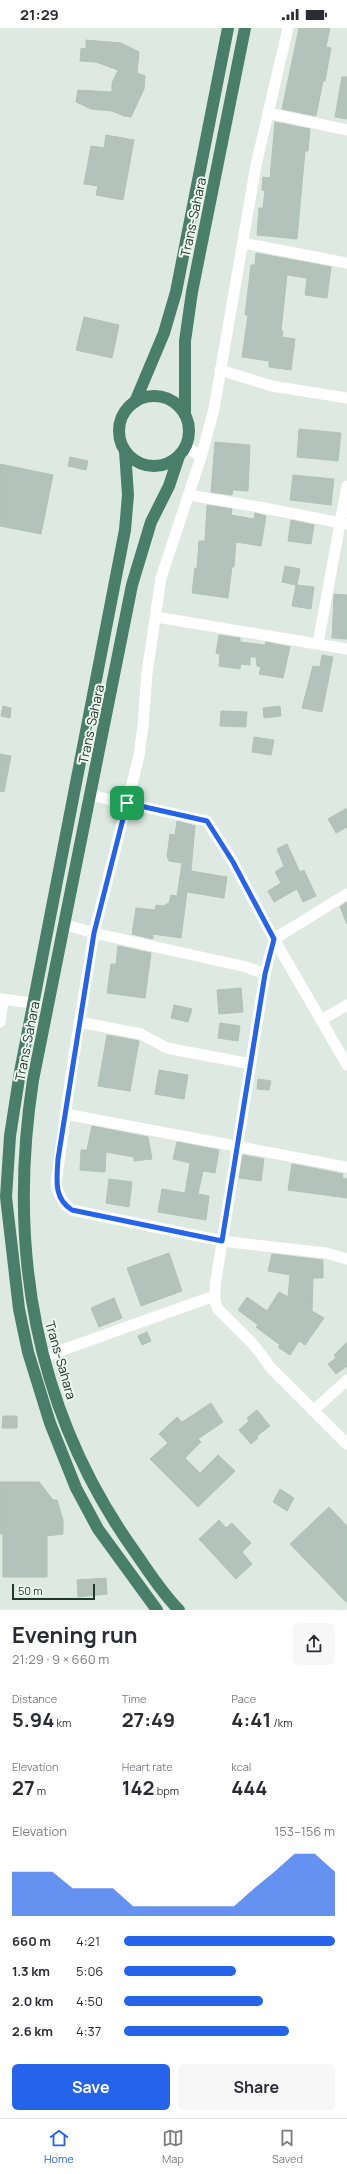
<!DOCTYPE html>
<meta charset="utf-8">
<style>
body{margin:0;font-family:Manrope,sans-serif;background:#f7f7f7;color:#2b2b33;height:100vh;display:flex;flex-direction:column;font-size:15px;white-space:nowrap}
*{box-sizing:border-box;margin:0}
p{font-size:13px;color:#7c7c81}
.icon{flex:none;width:22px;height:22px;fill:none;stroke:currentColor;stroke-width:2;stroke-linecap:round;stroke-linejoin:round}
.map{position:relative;height:1582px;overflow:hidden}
.details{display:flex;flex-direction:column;background:#fff;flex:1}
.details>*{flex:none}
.scale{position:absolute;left:12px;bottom:10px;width:83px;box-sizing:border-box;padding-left:4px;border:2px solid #20372e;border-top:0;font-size:11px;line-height:14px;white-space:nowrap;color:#20372e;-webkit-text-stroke:3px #eef6f0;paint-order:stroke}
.pin{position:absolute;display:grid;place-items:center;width:34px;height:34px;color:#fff;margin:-17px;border-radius:8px;box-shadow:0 2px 6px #0006}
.round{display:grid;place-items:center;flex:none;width:42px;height:42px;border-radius:6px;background:#f7f7f7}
.overview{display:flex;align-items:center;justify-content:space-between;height:68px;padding:0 12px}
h1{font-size:22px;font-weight:700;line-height:30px}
.metrics{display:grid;grid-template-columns:repeat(3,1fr);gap:6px;height:68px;padding:4px 12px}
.metrics div{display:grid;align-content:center}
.metrics b{font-size:20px;font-weight:700}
.metrics small{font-size:11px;font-weight:400}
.metrics p{font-size:11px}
.chart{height:112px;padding:8px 12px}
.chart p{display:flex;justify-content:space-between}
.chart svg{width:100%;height:72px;margin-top:4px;fill:#2563eb;opacity:.7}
.action{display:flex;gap:8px;margin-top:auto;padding:8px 12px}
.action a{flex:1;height:46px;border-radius:6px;background:#2563eb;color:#fff;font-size:16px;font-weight:700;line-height:46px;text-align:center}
.action a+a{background:#f7f7f7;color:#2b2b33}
ul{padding:0 12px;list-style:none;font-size:13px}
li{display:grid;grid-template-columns:64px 48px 1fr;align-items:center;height:30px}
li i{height:10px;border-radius:5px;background:#2563eb}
.status{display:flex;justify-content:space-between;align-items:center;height:28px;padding:0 20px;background:#fff;direction:ltr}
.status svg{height:11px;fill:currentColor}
.menu{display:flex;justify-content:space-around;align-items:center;height:56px;border-top:1px solid #e1e1e2;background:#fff;font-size:11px;color:#7c7c81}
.menu a{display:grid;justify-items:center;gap:2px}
.menu .on{color:#2563eb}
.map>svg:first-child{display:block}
</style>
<div class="status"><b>21:29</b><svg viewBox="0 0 49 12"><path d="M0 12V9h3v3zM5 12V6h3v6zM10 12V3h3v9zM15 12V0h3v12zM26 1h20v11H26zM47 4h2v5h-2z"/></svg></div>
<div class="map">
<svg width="347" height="1582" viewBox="0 0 347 1582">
<rect width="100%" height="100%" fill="#dee9e2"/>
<!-- building -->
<g fill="#b3c3bb" stroke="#b1c2b8">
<polygon points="299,0 330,0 326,19 331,20 325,53 323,53 316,88 282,81"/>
<polygon points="86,12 121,15 139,24 137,45 145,48 144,61 131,89 124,88 112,83 91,81 76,74 78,62 112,64 112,55 118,42 96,34 80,33 81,20 86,21"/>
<polygon points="342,49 347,49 347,91 335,89"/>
<polygon points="275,94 310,101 308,123 305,123 297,211 257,207 259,180 263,180 265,163 262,162 263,149 270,150"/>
<polygon points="106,107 134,112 123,172 96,167 98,158 84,156 91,118 104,120"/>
<polygon points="256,225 331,239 327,270 305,267 307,250 287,247 281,303 283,303 282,309 295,311 291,342 269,339 269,333 242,329 248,287 245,287 251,237 255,237"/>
<polygon points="84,289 119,297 112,330 76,322"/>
<polygon points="299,401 341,405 338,433 297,429"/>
<polygon points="215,414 250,417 248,463 233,462 232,467 211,464"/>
<polygon points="70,429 88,433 86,442 68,438"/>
<polygon points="0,436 53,447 41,506 0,498"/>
<polygon points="293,447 334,451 331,477 290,472"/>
<polygon points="207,477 232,481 231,487 254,491 255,485 266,488 261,518 236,514 234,539 232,539 228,570 192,565 195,540 197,541 199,513 205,513"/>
<polygon points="291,492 314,497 311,516 288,513"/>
<polygon points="285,538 300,541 297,557 314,559 311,581 292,578 296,557 282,554"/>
<polygon points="334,566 347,567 347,611 332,610"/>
<polygon points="219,607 240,610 240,614 265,617 266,614 290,619 283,650 259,646 261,639 257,638 256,629 250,629 250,637 241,636 240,641 219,638 220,626 216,625"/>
<polygon points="322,627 333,629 322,684 302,680 313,638 320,639"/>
<polygon points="3,678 11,680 10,690 1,688"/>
<polygon points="280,678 281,688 264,690 263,680"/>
<polygon points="221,683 247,684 246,699 220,698"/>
<polygon points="254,709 274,712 271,727 252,724"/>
<polygon points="0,726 11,728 4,764 0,763"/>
<polygon points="347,780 347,799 336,805 328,791"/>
<polygon points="177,793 195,798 191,843 227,849 224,870 187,864 181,910 153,906 153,911 132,906 136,880 155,882 156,877 163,878 169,875 171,867 177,868 182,835 169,833 167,828 170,806 175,807"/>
<polygon points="287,816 300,844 304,842 316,868 303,874 297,861 274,874 268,863 281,855 275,844 284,838 277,821"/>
<polygon points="347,874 347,896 340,879"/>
<polygon points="118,918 151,925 145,970 107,965 111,936 116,936"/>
<polygon points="241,960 243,984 219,986 217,962"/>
<polygon points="174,977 192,981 188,994 171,990"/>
<polygon points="220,995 240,998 238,1013 218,1010"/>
<polygon points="107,1007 139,1013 130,1063 98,1058"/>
<polygon points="159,1042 188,1047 184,1071 155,1066"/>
<polygon points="258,1051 271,1053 269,1062 257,1061"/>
<polygon points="92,1098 148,1109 152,1131 134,1133 134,1129 106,1124 105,1144 80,1142 81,1122 87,1122"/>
<polygon points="177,1114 219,1122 215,1145 203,1143 198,1166 209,1168 206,1192 158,1184 162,1161 185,1165 190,1135 173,1131"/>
<polygon points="243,1127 264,1131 261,1153 239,1150"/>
<polygon points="292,1136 343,1146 342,1150 347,1151 347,1170 288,1162"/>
<polygon points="109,1151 132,1154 129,1179 106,1175"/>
<polygon points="169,1225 182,1263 141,1278 127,1240"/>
<polygon points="272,1226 323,1232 323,1250 313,1250 312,1283 324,1290 305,1317 299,1313 290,1327 278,1319 280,1317 256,1299 258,1297 238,1282 247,1269 267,1283 279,1264 288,1269 290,1247 268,1243"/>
<polygon points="114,1270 122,1290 99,1299 91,1280"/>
<polygon points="147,1304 151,1313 142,1317 138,1308"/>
<polygon points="347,1314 347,1338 336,1346 328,1336 336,1330 334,1327"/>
<polygon points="211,1375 223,1394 198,1411 201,1414 185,1430 200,1445 218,1427 235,1443 198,1479 150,1431 168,1415 159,1406 177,1389 182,1394"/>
<polygon points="257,1382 270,1398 257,1408 258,1410 251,1416 239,1402 249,1393 247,1390"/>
<polygon points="3,1388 17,1388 17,1400 2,1400"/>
<polygon points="0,1454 39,1454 53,1472 57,1472 63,1492 63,1506 47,1508 47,1549 3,1549 3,1506 0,1506"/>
<polygon points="280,1461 294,1470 287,1483 273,1474"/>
<polygon points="329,1479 347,1498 347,1575 290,1516"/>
<polygon points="219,1492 226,1500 232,1495 251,1515 242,1524 252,1536 236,1551 199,1511"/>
<polygon points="106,1550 107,1566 78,1569 77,1552"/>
</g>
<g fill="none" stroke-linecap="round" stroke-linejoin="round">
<!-- minor -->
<g stroke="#fff" stroke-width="11">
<path d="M288,0L256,137L214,381L201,429L161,550L147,645L143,697L139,728L94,905L72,1040L56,1155C58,1167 63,1176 72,1182L222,1213L326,1225L347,1231"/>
<polyline points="268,85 347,102"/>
<polyline points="243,215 347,235"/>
<polyline points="220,342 272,358 347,370"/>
<polyline points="186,418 201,429"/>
<polyline points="189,467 259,479 347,496"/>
<polyline points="156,589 347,621"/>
<polyline points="318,615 347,458"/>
<polyline points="90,767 207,793 233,834 274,911 347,1037"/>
<polyline points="63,896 94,905 246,939 265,946 215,1258 215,1274 218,1281 254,1317 271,1340 347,1416"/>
<polyline points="265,946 274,911 347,866"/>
<polyline points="0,971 33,975"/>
<polyline points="321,992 347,977"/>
<polyline points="0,994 3,972"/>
<polyline points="79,994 141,1006 167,1020 177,1022 251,1036"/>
<polyline points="65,1086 347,1139"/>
<polyline points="43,1329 214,1268"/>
<polyline points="313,1383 347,1352"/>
</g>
<!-- trunk -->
<g stroke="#497e6a" stroke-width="12">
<circle cx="154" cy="403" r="35"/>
<polyline points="135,374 164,305 176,264 228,0"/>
<polyline points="185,386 185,313 192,264 245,0"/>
<polyline points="125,423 128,467 125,502 20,1044 10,1108 6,1169 19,1281 28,1324 50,1395 76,1460 98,1501 157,1582"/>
<path d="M179,1582C162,1565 149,1544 135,1524C35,1384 7,1221 33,1052L132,557L151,494L169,458L179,428"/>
</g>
</g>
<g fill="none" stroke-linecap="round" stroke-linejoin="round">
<!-- route casing -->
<g stroke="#fff" stroke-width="8">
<path id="route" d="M127,775L207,793L233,834L274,911L265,946L222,1213L72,1182C53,1170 57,1151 58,1131L94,905Z"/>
</g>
<!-- route -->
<use href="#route" stroke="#2563eb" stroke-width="5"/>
</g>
<g text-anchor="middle" stroke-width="4" stroke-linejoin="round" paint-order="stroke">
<!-- street labels -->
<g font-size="13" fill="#20372e" stroke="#eef6f0">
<text transform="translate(193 189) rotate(-78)" y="5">Trans-Sahara</text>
<text transform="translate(91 696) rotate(-78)" y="5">Trans-Sahara</text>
<text transform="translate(27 1013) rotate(-79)" y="5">Trans-Sahara</text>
<text transform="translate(61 1332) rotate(74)" y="5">Trans-Sahara</text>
</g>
</g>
</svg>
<div class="scale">50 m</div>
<div class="pin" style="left:127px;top:775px;background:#1e9e55"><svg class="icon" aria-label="arrive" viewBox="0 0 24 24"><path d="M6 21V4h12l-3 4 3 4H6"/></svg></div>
</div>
<section class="details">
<div class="overview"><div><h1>Evening run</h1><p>21:29 · 9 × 660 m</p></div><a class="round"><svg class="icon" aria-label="share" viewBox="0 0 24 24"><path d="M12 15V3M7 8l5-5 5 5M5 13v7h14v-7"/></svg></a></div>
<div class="metrics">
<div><p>Distance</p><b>5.94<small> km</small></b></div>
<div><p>Time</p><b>27:49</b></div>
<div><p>Pace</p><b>4:41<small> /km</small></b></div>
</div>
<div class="metrics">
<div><p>Elevation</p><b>27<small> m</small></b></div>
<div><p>Heart rate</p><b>142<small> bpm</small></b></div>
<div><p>kcal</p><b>444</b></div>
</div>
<div class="chart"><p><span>Elevation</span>153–156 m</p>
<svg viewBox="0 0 160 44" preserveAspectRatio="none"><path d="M0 44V17L10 17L20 17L30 27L40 27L50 27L60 38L70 38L80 38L90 38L100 38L110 38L120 27L130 17L140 6L150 6L160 17V44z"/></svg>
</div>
<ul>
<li><b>660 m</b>4:21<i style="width:100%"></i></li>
<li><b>1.3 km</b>5:06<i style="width:53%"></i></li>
<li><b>2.0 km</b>4:50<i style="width:66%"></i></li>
<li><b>2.6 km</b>4:37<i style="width:78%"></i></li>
</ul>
<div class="action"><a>Save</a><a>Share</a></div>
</section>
<nav class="menu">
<a class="on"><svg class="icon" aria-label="home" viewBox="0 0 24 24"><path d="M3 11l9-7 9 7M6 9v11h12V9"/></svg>Home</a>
<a><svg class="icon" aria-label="map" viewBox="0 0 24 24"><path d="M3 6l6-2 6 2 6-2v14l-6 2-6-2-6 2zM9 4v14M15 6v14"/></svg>Map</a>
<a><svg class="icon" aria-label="saved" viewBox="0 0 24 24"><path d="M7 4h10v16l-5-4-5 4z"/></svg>Saved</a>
</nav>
